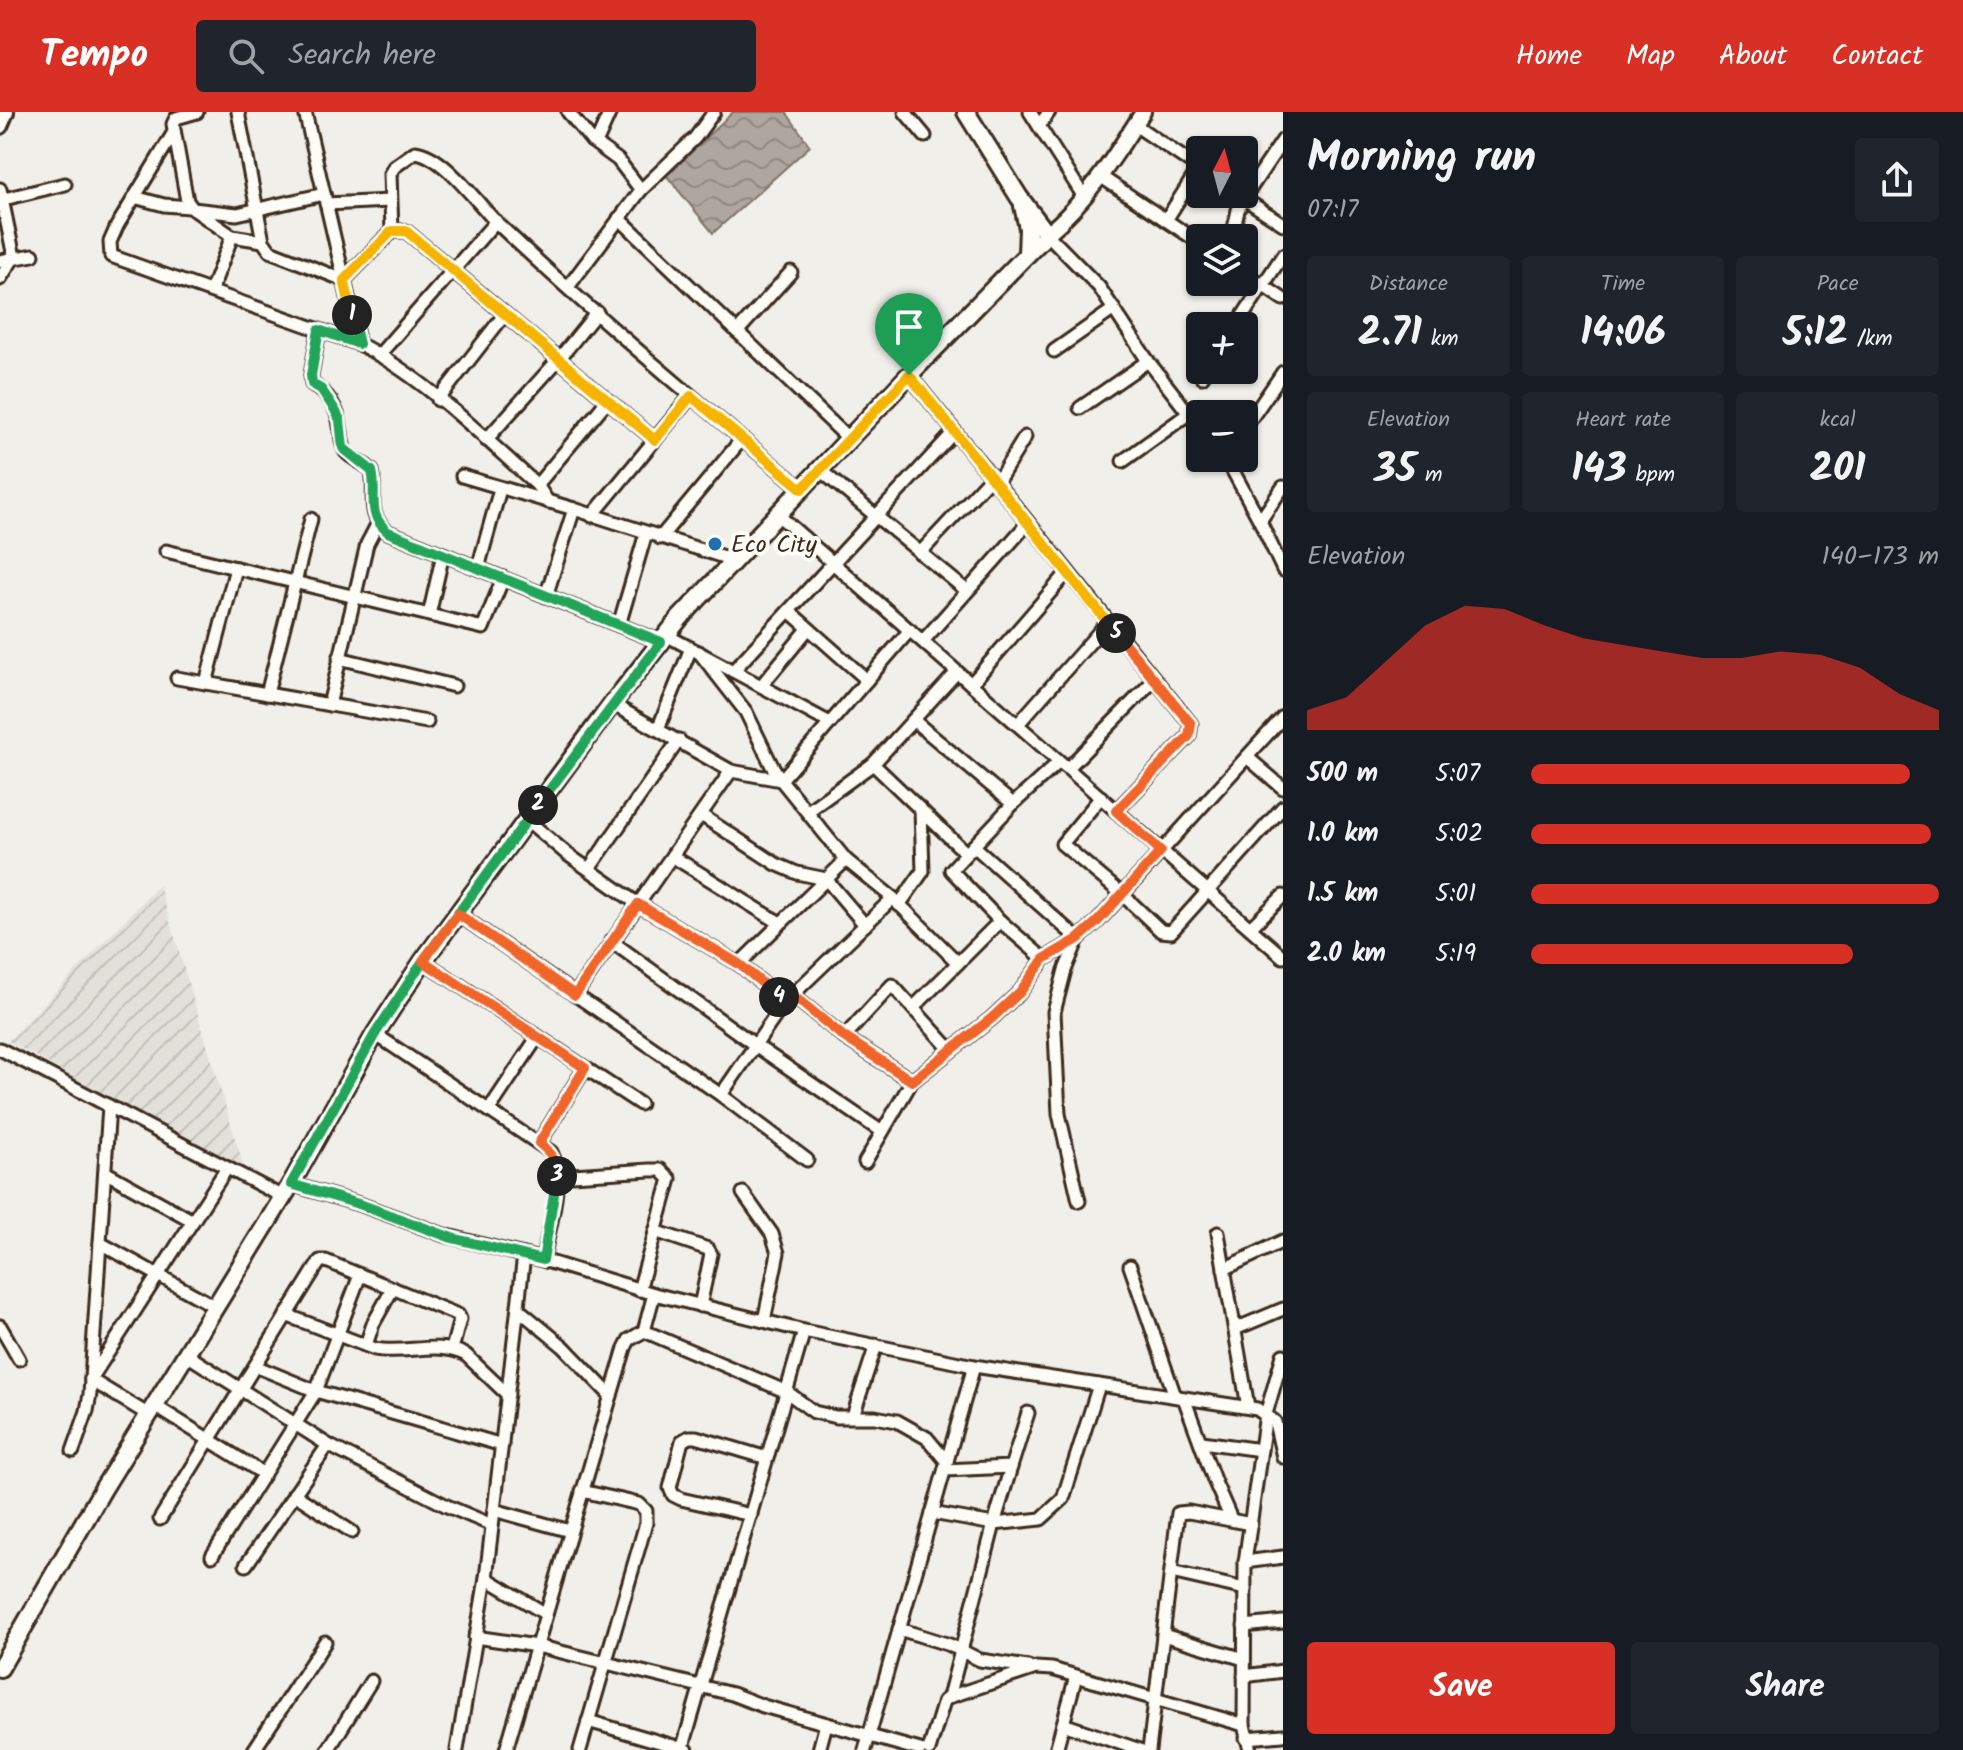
<!DOCTYPE html>
<meta charset="utf-8">
<style>
body{margin:0;font-family:Kalam,sans-serif;background:#20242c;color:#f1f3f6;height:100vh;display:flex;flex-direction:column;font-size:30px;white-space:nowrap}
*{box-sizing:border-box;margin:0}
p{font-size:26px;color:#9ea1a6}
.icon{flex:none;width:44px;height:44px;fill:none;stroke:currentColor;stroke-width:2;stroke-linecap:round;stroke-linejoin:round}
.map{position:relative;flex:1;overflow:hidden}
.details{display:flex;flex-direction:column;background:#171b24;width:680px}
.details>*{flex:none}
.needle{width:52px;rotate:6deg}
.buttons{position:absolute;left:1186px;top:24px;display:grid;gap:16px}
.buttons a{display:grid;place-items:center;width:72px;height:72px;border-radius:8px;background:#171b24;box-shadow:0 2px 6px #0004;font-size:40px}
.pin{position:absolute;display:grid;place-items:center;width:68px;height:68px;color:#fff;margin:-82px -34px;border-radius:50% 50% 50% 0;rotate:-45deg;box-shadow:0 0 8px #0007}
.pin .icon{rotate:45deg}
.km{position:absolute;width:40px;height:40px;margin:-20px;border-radius:50%;background:#222;color:#fff;font-size:22px;line-height:40px;text-align:center}
.round{display:grid;place-items:center;flex:none;width:84px;height:84px;border-radius:8px;background:#20242c}
.summary{display:flex;align-items:center;justify-content:space-between;height:136px;padding:0 24px}
h1{font-size:44px;font-weight:600;line-height:60px}
.stats{display:grid;grid-template-columns:repeat(3,1fr);gap:12px;height:136px;padding:8px 24px}
.stats div{display:grid;align-content:center;border-radius:8px;background:#20242c;text-align:center}
.stats b{font-size:40px;font-weight:600}
.stats small{font-size:22px;font-weight:400}
.stats p{font-size:22px}
.chart{height:224px;padding:16px 24px}
.chart p{display:flex;justify-content:space-between}
.chart svg{width:100%;height:144px;margin-top:8px;fill:#d93025;opacity:.7}
.cta{display:flex;gap:16px;margin-top:auto;padding:16px 24px}
.cta a{flex:1;height:92px;border-radius:8px;background:#d93025;color:#fff;font-size:32px;font-weight:600;line-height:92px;text-align:center}
.cta a+a{background:#20242c;color:#f1f3f6}
ul{padding:0 24px;list-style:none;font-size:26px}
li{display:grid;grid-template-columns:128px 96px 1fr;align-items:center;height:60px}
li i{height:20px;border-radius:10px;background:#d93025}
header{display:flex;align-items:center;gap:48px;box-sizing:border-box;height:112px;padding:0 40px;background:#d93025;color:#fff}
header strong{font-size:38px}
nav{display:flex;gap:44px;margin-inline-start:auto;font-size:28px}
.search{width:560px;height:72px;background:#20242c;display:flex;align-items:center;gap:20px;box-sizing:border-box;padding:0 28px;border-radius:8px;color:#9ea1a6;font-size:30px}
main{display:flex;flex:1;min-height:0}
.map>svg:first-child{display:block}
</style>
<header>
<strong>Tempo</strong>
<div class="search"><svg class="icon" aria-label="search" viewBox="0 0 24 24"><circle cx="10" cy="10" r="6"/><path d="M15 15l6 6"/></svg>Search here</div>
<nav><a>Home</a><a>Map</a><a>About</a><a>Contact</a></nav>
</header>
<main>
<div class="map">
<svg width="1283" height="1638" viewBox="0 0 1283 1638">
<defs>
<pattern id="industrial-furrows" width="10" height="10" patternUnits="userSpaceOnUse" patternTransform="scale(2)"><rect width="10" height="10" fill="#e3e0da"/><path d="M-1 1l2-2M0 10L10 0M9 11l2-2" fill="none" stroke="#c4c0bb"/></pattern>
<pattern id="water-waves" width="16" height="10" patternUnits="userSpaceOnUse" patternTransform="scale(2)"><rect width="16" height="10" fill="#aea69f"/><path d="M0 5q4-4 8 0t8 0" fill="none" stroke="#8f8781"/></pattern>
</defs>
<rect width="100%" height="100%" fill="#f1efea"/>
<filter id="ink" filterUnits="userSpaceOnUse"><feTurbulence type="fractalNoise" baseFrequency=".0125" numOctaves="2"/><feDisplacementMap in="SourceGraphic" scale="16" xChannelSelector="R" yChannelSelector="G"/><feConvolveMatrix kernelMatrix="1 2 1 2 8 2 1 2 1" color-interpolation-filters="sRGB"/></filter>
<g filter="url(#ink)">
<!-- industrial -->
<polygon fill="url(#industrial-furrows)" points="159,773 245,1059 8,929"/>
<!-- water -->
<polygon fill="url(#water-waves)" stroke="#80746b" stroke-width="2" points="733,0 786,0 810,34 713,121 666,63"/>
<g fill="none" stroke-linecap="round" stroke-linejoin="round">
<!-- minor casing -->
<g stroke="#3b2a1e" stroke-width="17">
<g id="minor">
<polyline points="197,0 176,6 173,12 187,89 193,97 237,102 324,82"/>
<polyline points="238,0 263,129 270,139 344,168 392,119 406,119 655,328"/>
<path d="M305,0L359,232C424,265 482,324 537,373L548,390"/>
<polyline points="568,0 592,29 618,48 641,78"/>
<polyline points="905,0 925,24"/>
<polyline points="1030,0 1084,85"/>
<polyline points="1135,13 1200,57"/>
<polyline points="1039,14 1049,0"/>
<polyline points="174,20 117,114 110,130 111,144 359,232"/>
<polyline points="592,29 598,27 610,0"/>
<polyline points="1100,64 1200,131"/>
<polyline points="0,77 14,145 0,167"/>
<polyline points="1240,84 1283,112"/>
<polyline points="134,85 164,93 189,95"/>
<polyline points="0,88 65,72"/>
<polyline points="326,92 390,89"/>
<polyline points="196,99 232,124"/>
<polyline points="619,106 849,327"/>
<polyline points="1166,108 1199,56"/>
<path d="M392,119L390,62L394,55L415,40C444,43 477,91 497,111C595,204 699,291 802,377"/>
<polyline points="1047,122 1099,175 1148,249 1200,316"/>
<polyline points="1232,126 1238,98 1244,86 1283,28"/>
<polyline points="0,149 33,143"/>
<polyline points="1244,161 1283,187"/>
<polyline points="568,175 641,78 695,26 714,0"/>
<polyline points="211,179 232,124 263,129"/>
<polyline points="1236,214 1283,143"/>
<path d="M319,218L311,263L312,272C327,280 338,297 340,314C342,323 341,333 346,340C353,348 365,351 372,359C377,384 365,402 388,420L661,530"/>
<polyline points="737,220 791,160"/>
<polyline points="1054,239 1114,197"/>
<polyline points="379,243 496,109"/>
<polyline points="909,263 1191,612 1189,624 1116,699"/>
<polyline points="1202,265 1207,258"/>
<polyline points="438,288 505,202"/>
<polyline points="1080,296 1148,249"/>
<polyline points="1244,317 1283,260"/>
<polyline points="486,328 559,247 597,200"/>
<polyline points="1226,346 1260,409 1283,458"/>
<polyline points="1123,349 1188,302"/>
<polyline points="820,358 967,479"/>
<polyline points="462,364 574,397 736,449"/>
<polyline points="996,372 1025,325"/>
<polyline points="537,373 607,289"/>
<polyline points="778,403 1283,845"/>
<polyline points="592,404 691,284"/>
<polyline points="1260,409 1283,375"/>
<polyline points="660,426 742,327"/>
<polyline points="166,439 483,516 503,466"/>
<polyline points="920,441 991,365"/>
<polyline points="478,456 500,377"/>
<polyline points="546,484 574,397"/>
<polyline points="789,499 867,568"/>
<polyline points="429,503 443,442"/>
<polyline points="619,513 646,421"/>
<polyline points="666,523 830,611"/>
<polyline points="923,529 1028,411"/>
<polyline points="699,540 746,600 771,652 781,668 846,748 893,786 958,851"/>
<polyline points="339,546 454,574"/>
<polyline points="733,559 954,320"/>
<polyline points="177,566 427,610"/>
<polyline points="206,571 236,456"/>
<polyline points="971,572 1067,461"/>
<polyline points="761,574 808,517"/>
<polyline points="267,582 311,407"/>
<polyline points="612,592 731,659 781,668"/>
<polyline points="329,593 367,432 378,411"/>
<polyline points="913,608 1013,692"/>
<polyline points="1018,612 1107,511"/>
<polyline points="658,617 691,536"/>
<polyline points="1247,645 1283,676"/>
<polyline points="873,652 966,741"/>
<polyline points="1068,656 1154,568"/>
<polyline points="781,668 910,518"/>
<polyline points="1101,685 1062,732 1122,782 1161,819 1171,820 1283,695"/>
<polyline points="808,699 873,652 957,560"/>
<polyline points="701,703 776,752 797,761 826,767 865,813"/>
<polyline points="527,708 567,742 638,792 739,852 785,890"/>
<polyline points="974,734 1078,827 1065,858 1054,900 1059,1002 1079,1089"/>
<polyline points="672,744 780,811"/>
<polyline points="589,757 679,628"/>
<polyline points="899,793 923,759 921,698"/>
<polyline points="458,802 721,983 807,1048"/>
<polyline points="1000,809 1044,847"/>
<polyline points="1250,816 1283,784"/>
<polyline points="611,829 755,933 882,1020"/>
<polyline points="423,849 640,992"/>
<polyline points="739,852 846,748"/>
<polyline points="575,883 731,659"/>
<polyline points="792,883 844,925 912,969"/>
<polyline points="913,896 1000,809 951,758 1013,692 1059,650"/>
<path d="M375,922L551,1040C565,1067 548,1118 543,1148"/>
<polyline points="844,925 892,873 950,937"/>
<polyline points="0,937 283,1085"/>
<polyline points="721,983 785,890 893,786"/>
<polyline points="489,998 537,926"/>
<polyline points="539,1031 585,956"/>
<polyline points="865,1050 912,969 992,906 1020,880 1044,847 1078,827 1098,809 1283,605"/>
<polyline points="105,1060 193,1109"/>
<polyline points="557,1064 650,1058 661,1058 670,1067 639,1178"/>
<polyline points="291,1072 362,1093 444,1123 543,1148 654,1182 804,1219 974,1254 1257,1297 1275,1310 1283,1345"/>
<polyline points="743,1081 772,1122 778,1141 764,1209"/>
<polyline points="655,1119 708,1137 711,1142 700,1194"/>
<polyline points="1218,1121 1248,1295"/>
<polyline points="100,1131 216,1195"/>
<polyline points="1130,1154 1175,1284"/>
<polyline points="1224,1157 1283,1129"/>
<polyline points="518,1197 564,1235 611,1284"/>
<path d="M286,1203L375,1237C405,1243 438,1228 466,1243L508,1283"/>
<polyline points="0,1214 19,1247"/>
<polyline points="1235,1217 1283,1197"/>
<polyline points="644,1219 787,1280 814,1300 836,1305 875,1305 897,1309 927,1326 947,1350"/>
<polyline points="366,1233 373,1212 393,1176"/>
<polyline points="187,1243 328,1333 447,1394 492,1413"/>
<polyline points="255,1254 316,1279 502,1333"/>
<polyline points="91,1267 227,1056"/>
<polyline points="91,1268 149,1303"/>
<polyline points="1184,1286 1214,1368 1231,1407"/>
<polyline points="155,1294 264,1362"/>
<polyline points="853,1304 876,1233"/>
<polyline points="1202,1330 1261,1338"/>
<polyline points="73,1339 87,1299 90,1282 109,994"/>
<polyline points="945,1358 1011,1355 1028,1301"/>
<polyline points="294,1382 352,1420"/>
<polyline points="494,1398 570,1419"/>
<polyline points="932,1401 994,1412 1011,1355"/>
<polyline points="751,1403 681,1387 673,1383 670,1376 682,1329 689,1325 696,1325 767,1346"/>
<polyline points="160,1407 320,1149 326,1149 458,1203 460,1207 452,1237"/>
<polyline points="212,1444 316,1279 360,1163"/>
<polyline points="1245,1450 1283,1445"/>
<polyline points="246,1453 328,1333"/>
<polyline points="1171,1460 1245,1477"/>
<polyline points="486,1466 546,1502"/>
<polyline points="1244,1514 1283,1510"/>
<polyline points="899,1517 950,1533 980,1548 1028,1555"/>
<polyline points="1163,1523 1244,1547"/>
<polyline points="475,1525 537,1534 732,1582 763,1594 920,1638"/>
<polyline points="1244,1564 1283,1559"/>
<polyline points="949,1585 994,1412 1041,1407 1063,1387 1099,1273"/>
<polyline points="588,1609 687,1638"/>
<polyline points="1063,1612 1140,1638"/>
<polyline points="1246,1626 1283,1623"/>
<polyline points="254,1638 325,1530"/>
<polyline points="328,1638 371,1569"/>
<polyline points="457,1638 486,1466 524,1143"/>
<polyline points="506,1638 625,1236 629,1228 644,1219 654,1182"/>
<polyline points="580,1638 646,1411 646,1399 639,1392 582,1379"/>
<polyline points="682,1638 804,1219"/>
<polyline points="819,1638 826,1612"/>
<polyline points="865,1638 974,1254"/>
<polyline points="929,1638 944,1589 949,1585 1036,1556 1052,1557 1244,1613"/>
<polyline points="1056,1638 1076,1564"/>
<polyline points="1149,1638 1178,1401 1189,1400 1251,1412"/>
<polyline points="1250,1638 1244,1613 1245,1450 1266,1302 1283,1243"/>
</g>
</g>
<!-- tertiary casing -->
<g stroke="#3b2a1e" stroke-width="20">
<g id="tertiary">
<polyline points="0,14 6,0"/>
<path d="M1047,122C1087,89 1115,44 1143,0"/>
</g>
</g>
<!-- primary casing -->
<g stroke="#3b2a1e" stroke-width="22">
<g id="primary">
<polyline points="1023,94 1028,116 1027,142"/>
<polyline points="0,1556 103,1377 291,1072 375,922 423,849 612,592 680,506 909,263 1047,122 1019,85 966,0"/>
</g>
</g>
<!-- minor -->
<use href="#minor" stroke="#fdfcf7" stroke-width="11"/>
<!-- tertiary -->
<use href="#tertiary" stroke="#fdfcf7" stroke-width="14"/>
<!-- primary -->
<use href="#primary" stroke="#fdfcf7" stroke-width="16"/>
</g>
</g>
<g fill="none" stroke-linecap="round" stroke-linejoin="round" filter="url(#ink)">
<!-- split-1 casing -->
<g stroke="#fff" stroke-width="16">
<polyline id="split-1" points="352,203 344,168 392,119 406,119 655,328 691,284 802,377 909,263"/>
</g>
<!-- split-2 casing -->
<g stroke="#fff" stroke-width="16">
<path id="split-2" d="M352,203L359,232L319,218L311,263L312,272L321,277L335,298L340,308L343,336L372,359C378,384 365,401 388,420L661,530L538,693"/>
</g>
<!-- split-3 casing -->
<g stroke="#fff" stroke-width="16">
<polyline id="split-3" points="538,693 423,849 375,922 291,1072 362,1093 452,1126 543,1148 557,1064"/>
</g>
<!-- split-4 casing -->
<g stroke="#fff" stroke-width="16">
<path id="split-4" d="M557,1064C555,1048 552,1041 539,1031L585,956L423,849L458,802L575,883L638,792L739,852L779,885"/>
</g>
<!-- split-5 casing -->
<g stroke="#fff" stroke-width="16">
<polyline id="split-5" points="779,885 785,890 792,883 844,925 912,969 992,906 1020,880 1044,847 1078,827 1098,809 1161,739 1116,699 1189,624 1191,612 1116,521"/>
</g>
<!-- split-6 casing -->
<g stroke="#fff" stroke-width="16">
<polyline id="split-6" points="909,263 1116,521"/>
</g>
<!-- split-1 -->
<use href="#split-1" stroke="#f5b400" stroke-width="10"/>
<!-- split-2 -->
<use href="#split-2" stroke="#22a559" stroke-width="10"/>
<!-- split-3 -->
<use href="#split-3" stroke="#22a559" stroke-width="10"/>
<!-- split-4 -->
<use href="#split-4" stroke="#f0652b" stroke-width="10"/>
<!-- split-5 -->
<use href="#split-5" stroke="#f0652b" stroke-width="10"/>
<!-- split-6 -->
<use href="#split-6" stroke="#f5b400" stroke-width="10"/>
</g>
<!-- markers -->
<circle fill="#1f6fb2" stroke="#fdfcf7" stroke-width="3" cx="715" cy="432" r="8"/>
<g text-anchor="middle" stroke-width="8" stroke-linejoin="round" paint-order="stroke">
<!-- poi labels -->
<g font-size="24" fill="#3b2a1e" stroke="#fdfcf7" text-anchor="start">
<text x="731" y="440">Eco City</text>
</g>
</g>
</svg>
<div class="buttons">
<a><svg class="needle" viewBox="-14 -14 28 28"><path d="M0-13l5 13h-10z" fill="#e53935"/><path d="M0 13l5-13h-10z" fill="#9ea1a6"/></svg></a>
<a><svg class="icon" aria-label="layers" viewBox="0 0 24 24"><path d="M12 4l9 5-9 5-9-5zM3 14l9 5 9-5"/></svg></a>
<a>+</a>
<a>−</a>
</div>
<div class="pin" style="left:909px;top:263px;background:#1e9e55"><svg class="icon" aria-label="arrive" viewBox="0 0 24 24"><path d="M6 21V4h12l-3 4 3 4H6"/></svg></div>
<b class="km" style="left:352px;top:203px">1</b>
<b class="km" style="left:538px;top:693px">2</b>
<b class="km" style="left:557px;top:1064px">3</b>
<b class="km" style="left:779px;top:885px">4</b>
<b class="km" style="left:1116px;top:521px">5</b>
</div>
<section class="details">
<div class="summary"><div><h1>Morning run</h1><p>07:17</p></div><a class="round"><svg class="icon" aria-label="share" viewBox="0 0 24 24"><path d="M12 15V3M7 8l5-5 5 5M5 13v7h14v-7"/></svg></a></div>
<div class="stats">
<div><p>Distance</p><b>2.71<small> km</small></b></div>
<div><p>Time</p><b>14:06</b></div>
<div><p>Pace</p><b>5:12<small> /km</small></b></div>
</div>
<div class="stats">
<div><p>Elevation</p><b>35<small> m</small></b></div>
<div><p>Heart rate</p><b>143<small> bpm</small></b></div>
<div><p>kcal</p><b>201</b></div>
</div>
<div class="chart"><p><span>Elevation</span>140–173 m</p>
<svg viewBox="0 0 160 44" preserveAspectRatio="none"><path d="M0 44V38L10 34L20 23L30 12L40 6L50 7L60 12L70 16L80 18L90 20L100 22L110 22L120 20L130 21L140 25L150 33L160 38V44z"/></svg>
</div>
<ul>
<li><b>500 m</b>5:07<i style="width:93%"></i></li>
<li><b>1.0 km</b>5:02<i style="width:98%"></i></li>
<li><b>1.5 km</b>5:01<i style="width:100%"></i></li>
<li><b>2.0 km</b>5:19<i style="width:79%"></i></li>
</ul>
<div class="cta"><a>Save</a><a>Share</a></div>
</section>
</main>
